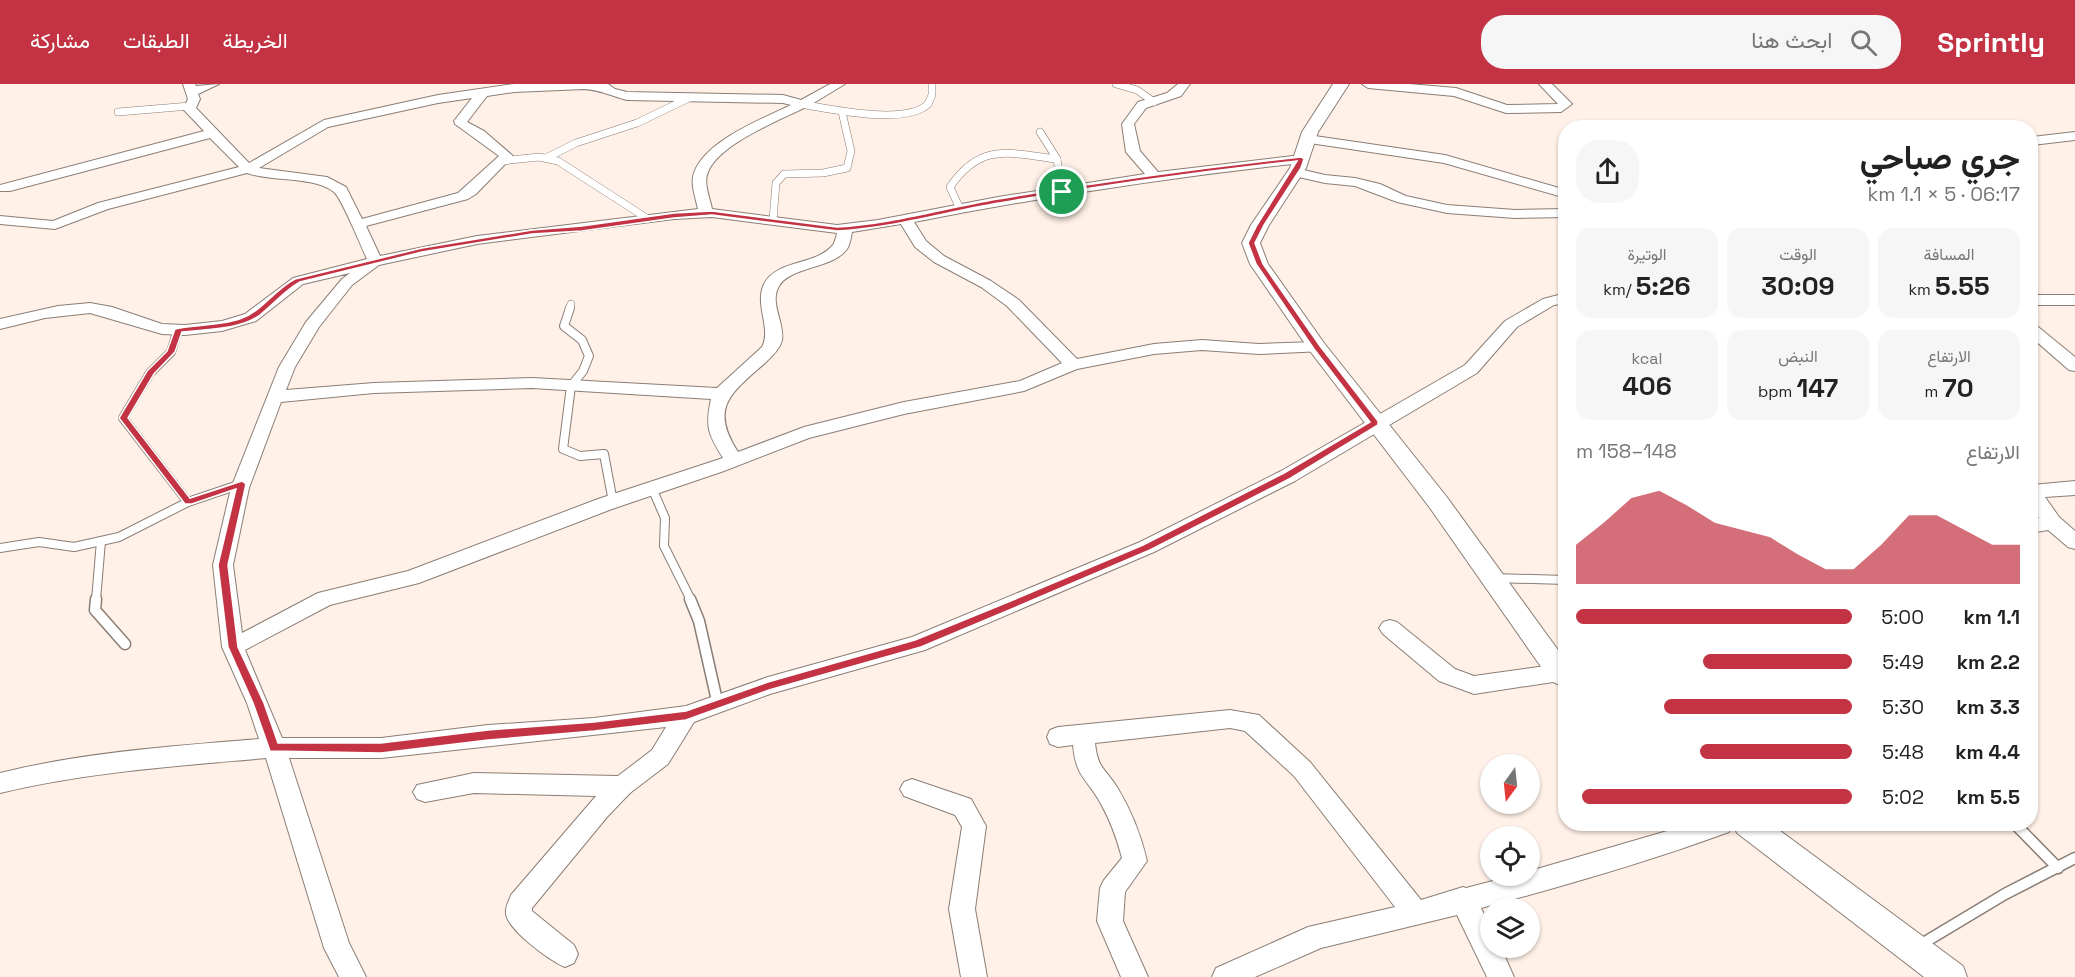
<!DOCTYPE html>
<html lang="ar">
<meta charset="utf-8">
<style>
body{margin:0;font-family:"Space Grotesk",Vazirmatn,sans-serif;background:#f6f6f6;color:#222;direction:rtl;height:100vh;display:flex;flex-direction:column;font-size:22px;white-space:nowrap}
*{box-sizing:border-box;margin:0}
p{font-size:20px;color:#767676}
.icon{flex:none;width:33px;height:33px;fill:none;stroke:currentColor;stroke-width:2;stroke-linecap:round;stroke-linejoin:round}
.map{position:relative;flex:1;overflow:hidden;direction:ltr}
.sheet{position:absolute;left:1558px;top:36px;width:480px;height:711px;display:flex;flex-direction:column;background:#fff;border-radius:24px;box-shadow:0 2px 4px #0004;direction:rtl}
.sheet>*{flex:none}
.needle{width:39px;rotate:195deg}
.tools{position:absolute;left:1480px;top:670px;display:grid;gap:12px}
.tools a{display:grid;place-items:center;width:60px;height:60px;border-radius:50%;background:#fff;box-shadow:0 2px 4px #0004;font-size:30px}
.pin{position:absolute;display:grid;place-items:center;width:51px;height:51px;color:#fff;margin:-26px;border:3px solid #fff;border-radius:50%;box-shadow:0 2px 6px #0007}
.round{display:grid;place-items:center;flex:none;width:63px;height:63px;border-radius:24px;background:#f6f6f6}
.summary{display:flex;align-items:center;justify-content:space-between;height:102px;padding:0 18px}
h1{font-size:33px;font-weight:700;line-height:45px}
.stats{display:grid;grid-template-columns:repeat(3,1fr);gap:9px;height:102px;padding:6px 18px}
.stats div{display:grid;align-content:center;border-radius:15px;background:#f6f6f6;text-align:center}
.stats b{font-size:26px;font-weight:700}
.stats small{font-size:16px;font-weight:400}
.stats p{font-size:16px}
.chart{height:168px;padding:12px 18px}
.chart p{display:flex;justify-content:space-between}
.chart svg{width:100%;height:108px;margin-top:6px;fill:#c33343;opacity:.7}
ul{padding:0 18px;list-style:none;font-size:20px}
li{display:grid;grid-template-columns:96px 72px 1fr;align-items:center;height:45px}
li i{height:15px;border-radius:8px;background:#c33343}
header{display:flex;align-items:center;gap:36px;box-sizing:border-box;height:84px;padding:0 30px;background:#c33343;color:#fff}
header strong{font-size:28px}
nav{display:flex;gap:33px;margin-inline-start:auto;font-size:21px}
.search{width:420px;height:54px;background:#f6f6f6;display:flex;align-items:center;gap:15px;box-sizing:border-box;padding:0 21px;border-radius:24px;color:#767676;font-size:22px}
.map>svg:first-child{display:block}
</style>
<header>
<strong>Sprintly</strong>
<div class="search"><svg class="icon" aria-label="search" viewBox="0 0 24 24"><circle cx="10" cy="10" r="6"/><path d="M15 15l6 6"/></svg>ابحث هنا</div>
<nav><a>الخريطة</a><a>الطبقات</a><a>مشاركة</a></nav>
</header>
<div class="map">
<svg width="2075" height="893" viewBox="0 0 2075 893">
<rect width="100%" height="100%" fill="#fff1e7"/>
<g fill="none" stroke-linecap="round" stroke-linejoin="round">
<!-- service-far2 casing -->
<g stroke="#8a7e75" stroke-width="8">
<g id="service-far2">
<polyline points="1116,0 1137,6 1154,18"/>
<path d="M806,21C834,26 907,41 928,20L932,11V0"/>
<polyline points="118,28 190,22"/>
<polyline points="1040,48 1057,75 1062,109"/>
<polyline points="546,74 576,59 637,39 689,14"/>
<polyline points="502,77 539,73 558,77 648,135"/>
<path d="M960,125L950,103C981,58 1009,69 1057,75"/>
<polyline points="773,136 776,99 784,90 823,89 847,84 851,67 842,28"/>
<polyline points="569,225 571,220"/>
</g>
</g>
<!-- service-far1 casing -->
<g stroke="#8a7e75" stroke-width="10">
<g id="service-far1">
<polyline points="570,224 564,242 582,256 589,272 583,287 571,302 563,365 580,372 604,370 613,418"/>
<polyline points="178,246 171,268 150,289 123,334 188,418"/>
<polyline points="652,404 665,434 664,462 691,516"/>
<polyline points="0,464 39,458 74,463 119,453 188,418 241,400"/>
<polyline points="1493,494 1566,496"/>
<polyline points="96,516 101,457"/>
</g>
</g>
<!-- service casing -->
<g stroke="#8a7e75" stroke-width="13">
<g id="service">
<polyline points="96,515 95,526 125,560"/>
<polyline points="690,515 699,537 718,621"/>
<polyline points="2015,740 2058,784"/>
<polyline points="1920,861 2005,810 2075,774"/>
</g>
</g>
<!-- minor casing -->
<g stroke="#8a7e75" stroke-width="2">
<g id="minor">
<path d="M183,0H195L196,2L219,0L198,10L200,15L196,24L249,79L324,36L438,11L514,0H608L615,5L627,8L783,11L801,16L830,0H845L812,20L810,24H804C778,37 719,60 708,88C703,99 710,114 712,125L837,141L878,136L998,113L1145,90L1126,68L1122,40L1138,18L1167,9L1178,0H1190L1181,12L1146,24L1134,40L1140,67L1158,88L1301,71L1308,75L1301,79C1171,93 1042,113 914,138L926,157L944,172L991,197L1019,216L1077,275L1154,260L1202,256L1259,260L1317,258L1323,259L1325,263L1323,267L1259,270L1202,266L1154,270L1077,285L1024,307L904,330L809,354L724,387L612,425L419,499L330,521L245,566L282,654H381L488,641L594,634L686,622L768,593L912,553L1140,458L1281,387L1465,281L1505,237L1543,215L1566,209V219L1554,221L1517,243L1477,289L1295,397L1154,468L925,566L770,610L694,638L668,680L630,709L607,733L532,824V827L574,861L578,870L574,879L565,883C550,877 508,846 506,830C505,823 509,817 511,811L596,712L474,709L425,718L417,715L413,708L417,701L474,689L618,692L652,666L666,643L381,674H289L349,859L366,893H339L324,864L266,674C177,682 87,688 0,709V689C85,668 173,662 259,655L247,619L222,563L213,481L231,404L279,283L306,238L342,195L350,189L303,200L256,237L222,247L185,251L162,250L90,229L45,234L0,245V235L58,222L90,219L112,223L162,240L185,241L222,237L245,230L293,194L367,175C361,162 342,115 334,108C314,92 272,98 247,89L108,125L55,145L0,140V132L53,137L98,119L239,83L210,54L10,107H0V101L204,47L183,25L188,15ZM584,5C600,6 612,12 627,16L783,19L791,21C762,35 705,57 694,89C690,100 696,115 698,125L477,152L380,172L366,142L468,115L476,110L513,72L484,47L467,38L487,12L514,8ZM472,14L454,37L455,40L499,72L458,109L362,135L346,103L327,93L259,84L328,43L438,19ZM712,133L837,149C836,153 835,159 832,162C816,181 776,176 764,200C754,221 772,244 762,263L717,304L532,294L374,299L286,306L295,283L319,243L352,201L379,181L477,160L674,135ZM901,140L915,163L934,178L981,203L1007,222L1062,279L1020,297L904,318L804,343L738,368C708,322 733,308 766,278C772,272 780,265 782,256C785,239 769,219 779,202C791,182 833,185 847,165C850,161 851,153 852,148ZM532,304L711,315C705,343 708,350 723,374L598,415L408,487L318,509L242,549L233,481L249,404L281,318L374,309Z"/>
<polygon points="1362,0 1409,0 1456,4 1507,21 1558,20 1539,0 1552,0 1572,20 1561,28 1506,29 1454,12 1368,4"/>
<polygon points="2075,48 2075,56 2031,61 2031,53"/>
<polygon points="1308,51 1445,71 1566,106 1566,114 1444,79 1303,58 1301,55"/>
<polygon points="1295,84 1325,91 1355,94 1380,100 1406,112 1447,121 1515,126 1566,125 1566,133 1515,134 1447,129 1397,118 1355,102 1325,99 1290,91 1288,88 1290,85"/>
<rect x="2031" y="211" width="44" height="10"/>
<polygon points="2031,240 2037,242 2075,273 2075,287 2069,286 2031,253"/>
<polygon points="2075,397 2075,411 2045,413 2059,433 2075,447 2075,465 2068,463 2048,446 2031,449 2031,435 2039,434 2031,422 2031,401"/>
<polygon points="1390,536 1397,538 1455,585 1474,592 1560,580 1566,582 1566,596 1474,610 1439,597 1383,550 1379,544 1383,538"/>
<path d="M1230,626L1259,631L1310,678L1421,816L1463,803L1466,804L1512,792H1530V787L1691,740H1732L1729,748C1647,778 1564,802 1481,824L1491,845V864H1501L1514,893H1487L1457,831L1321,864L1255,893H1212L1216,884L1308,843L1395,823L1294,692L1245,647L1230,644L1095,659C1098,685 1104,683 1117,703C1131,726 1141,751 1147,777L1125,808L1123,837L1148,893H1121L1097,837L1100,804L1104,796L1122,774C1117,755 1111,738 1101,720C1087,694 1076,694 1073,661L1058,663L1050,660L1047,653L1050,646L1058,643Z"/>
<polygon points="912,695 971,715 986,742 975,825 987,893 961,893 949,825 962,743 955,731 904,712 900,705 904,698"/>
</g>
</g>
<!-- tertiary casing -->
<g stroke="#8a7e75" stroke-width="2">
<g id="tertiary">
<polygon points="1333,0 1349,0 1318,48 1306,84 1269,141 1260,159 1268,180 1324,259 1446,412 1566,577 1566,604 1551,597 1430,424 1310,267 1250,180 1242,159 1251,141 1290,84 1302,48"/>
<polygon points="1733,740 1771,740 1963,882 1967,893 1924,893 1737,749"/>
</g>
</g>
<!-- service-far2 -->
<use href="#service-far2" stroke="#fff" stroke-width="7"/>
<!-- service-far1 -->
<use href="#service-far1" stroke="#fff" stroke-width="8"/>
<!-- service -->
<use href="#service" stroke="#fff" stroke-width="10"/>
<!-- minor -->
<use href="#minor" fill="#fff" fill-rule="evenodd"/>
<!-- tertiary -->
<use href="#tertiary" fill="#fff" fill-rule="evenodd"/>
</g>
<!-- route -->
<path fill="#c33343" stroke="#fff" stroke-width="1.5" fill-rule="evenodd" d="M1301,73L1304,75L1301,84L1264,141L1255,159L1263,180L1320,262L1378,337V341L1291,394L1150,466L1021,521L921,563L769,606L686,636L594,647L488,656L381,669L270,667L253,619L228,563L218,481L236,405L192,420H185L119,334L147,287L167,267L175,245C196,240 222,242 242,234C262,227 275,205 295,195L422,164L532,146L582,142L674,129L712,127L837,143C892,140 944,124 998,115C1099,98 1200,84 1301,73ZM1297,77L1257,141L1248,159L1256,180L1314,265L1370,338L1284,389L1143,461L1013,516L915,556L768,598L686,627L594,638L488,646L381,659H278L264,619L238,563L228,481L246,400L242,397L190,414L128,334L154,290L175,268L182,248C206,245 240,246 260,231C274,220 284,207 300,198L422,168L532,150L582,147L674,134L712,131L837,147C892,144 945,128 999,119C1097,102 1197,88 1297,77Z"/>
</svg>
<div class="tools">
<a><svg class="needle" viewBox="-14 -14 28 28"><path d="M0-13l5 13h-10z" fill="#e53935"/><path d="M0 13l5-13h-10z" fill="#767676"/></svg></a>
<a><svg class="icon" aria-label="locate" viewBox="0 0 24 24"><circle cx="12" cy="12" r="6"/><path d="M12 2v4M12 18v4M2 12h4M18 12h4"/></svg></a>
<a><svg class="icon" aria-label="layers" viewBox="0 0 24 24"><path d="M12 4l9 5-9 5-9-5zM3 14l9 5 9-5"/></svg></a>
</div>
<div class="pin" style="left:1062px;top:108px;background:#1e9e55"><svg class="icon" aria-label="arrive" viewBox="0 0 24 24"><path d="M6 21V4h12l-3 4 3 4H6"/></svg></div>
<section class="sheet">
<div class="summary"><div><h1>جري صباحي</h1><p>06:17 · 5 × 1.1 km</p></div><a class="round"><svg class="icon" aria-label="share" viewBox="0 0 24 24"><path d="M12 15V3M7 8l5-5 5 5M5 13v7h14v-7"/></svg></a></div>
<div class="stats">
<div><p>المسافة</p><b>5.55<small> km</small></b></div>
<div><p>الوقت</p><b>30:09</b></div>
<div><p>الوتيرة</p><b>5:26<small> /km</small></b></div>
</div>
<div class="stats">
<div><p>الارتفاع</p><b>70<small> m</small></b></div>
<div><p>النبض</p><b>147<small> bpm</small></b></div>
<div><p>kcal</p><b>406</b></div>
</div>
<div class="chart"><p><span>الارتفاع</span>148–158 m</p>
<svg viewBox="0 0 160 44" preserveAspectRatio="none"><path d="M0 44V28L10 19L20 9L30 6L40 12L50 19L60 22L70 25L80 32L90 38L100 38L110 28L120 16L130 16L140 22L150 28L160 28V44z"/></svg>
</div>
<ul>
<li><b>1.1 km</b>5:00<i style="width:100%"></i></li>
<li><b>2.2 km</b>5:49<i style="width:54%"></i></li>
<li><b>3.3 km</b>5:30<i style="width:68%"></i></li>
<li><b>4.4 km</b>5:48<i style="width:55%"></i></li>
<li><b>5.5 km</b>5:02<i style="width:98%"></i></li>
</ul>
</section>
</div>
